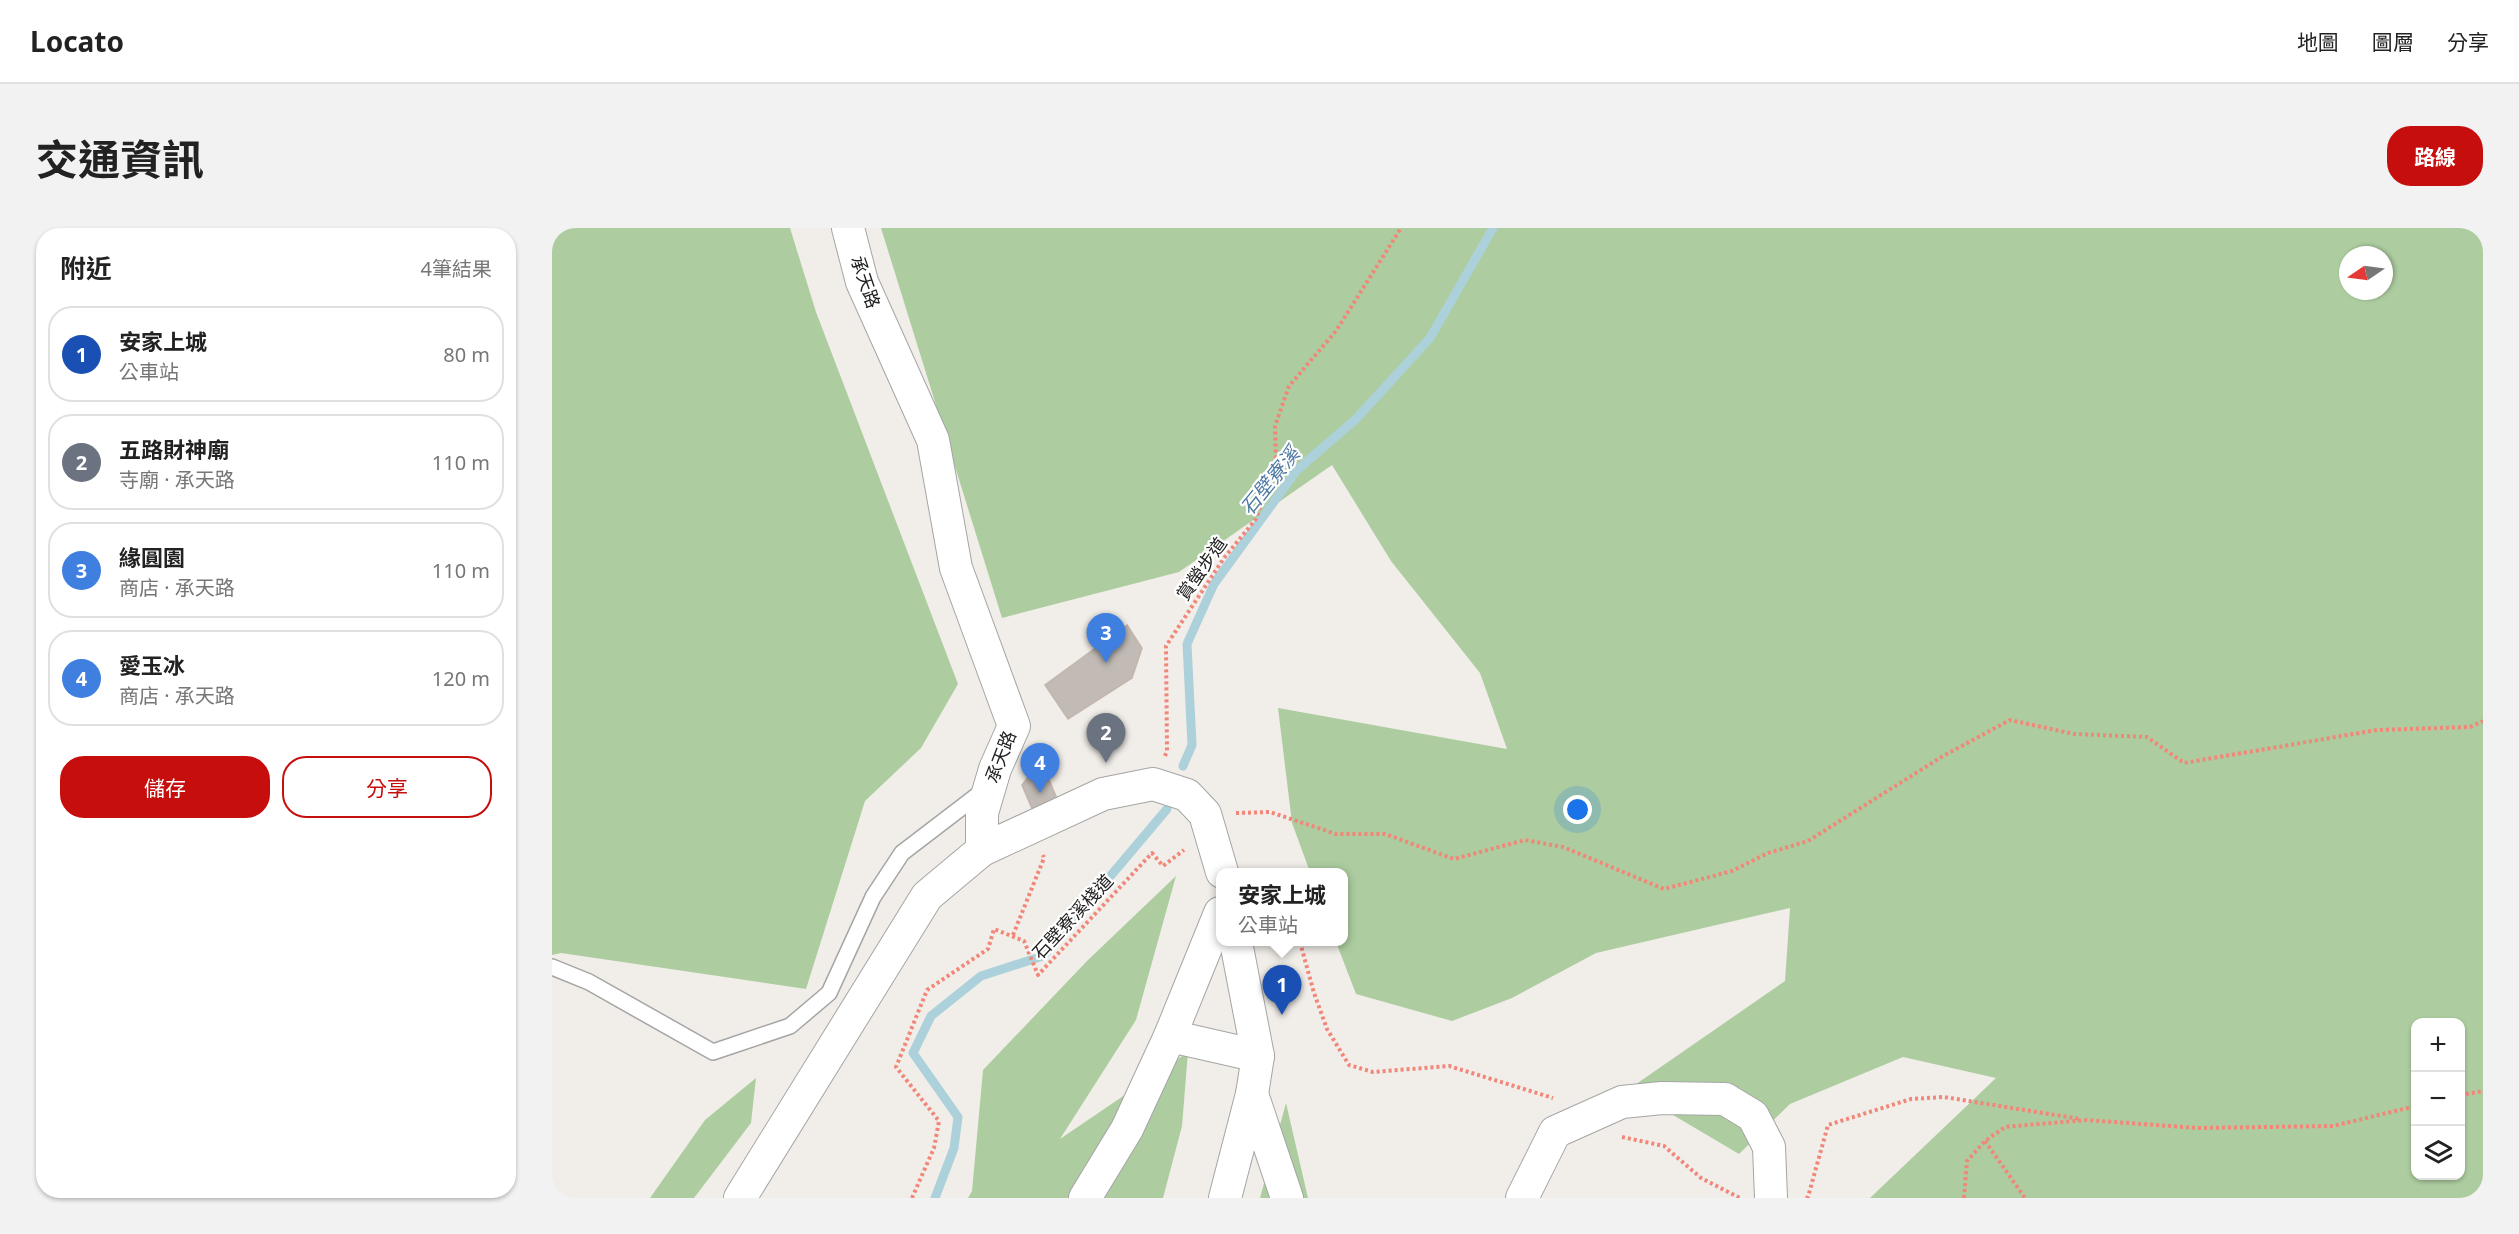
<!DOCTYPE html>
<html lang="zh-TW">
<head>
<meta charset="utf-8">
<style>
  :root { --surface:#fff; --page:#f2f2f2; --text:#222; --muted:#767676; --line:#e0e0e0; --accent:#c60e0d }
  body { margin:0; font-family:"Noto Sans","Noto Sans TC",sans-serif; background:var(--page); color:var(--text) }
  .controls { position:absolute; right:18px; bottom:18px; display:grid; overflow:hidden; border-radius:12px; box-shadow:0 2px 4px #0004 }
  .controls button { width:54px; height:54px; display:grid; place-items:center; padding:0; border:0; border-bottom:2px solid var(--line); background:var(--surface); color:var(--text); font:30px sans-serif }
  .compass { position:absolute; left:1787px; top:18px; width:54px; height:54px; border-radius:50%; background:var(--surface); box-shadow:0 2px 4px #0004; rotate:257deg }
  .you { position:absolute; left:1026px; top:582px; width:21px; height:21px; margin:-15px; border:4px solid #fff; border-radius:50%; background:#1a73e8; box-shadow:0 0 0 9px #1a73e833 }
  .badge { display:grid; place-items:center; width:39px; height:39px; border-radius:50%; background:var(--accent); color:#fff; font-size:20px; font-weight:700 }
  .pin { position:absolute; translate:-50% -50px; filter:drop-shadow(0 2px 3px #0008) }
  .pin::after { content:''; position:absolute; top:32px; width:21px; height:18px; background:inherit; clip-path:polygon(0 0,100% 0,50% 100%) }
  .popup { position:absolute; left:664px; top:640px; width:132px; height:78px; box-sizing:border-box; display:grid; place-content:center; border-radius:12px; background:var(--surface); filter:drop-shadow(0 2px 4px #0005); font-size:20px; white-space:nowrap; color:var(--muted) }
  .popup b { font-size:22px; color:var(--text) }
  .popup::after { content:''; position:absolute; left:50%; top:100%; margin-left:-12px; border:12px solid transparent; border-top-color:var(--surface) }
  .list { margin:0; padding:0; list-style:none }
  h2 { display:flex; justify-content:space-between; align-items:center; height:78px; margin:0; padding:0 24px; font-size:26px }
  h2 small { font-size:20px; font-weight:400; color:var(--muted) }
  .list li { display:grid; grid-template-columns:39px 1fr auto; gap:18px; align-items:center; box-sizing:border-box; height:96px; margin:0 12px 12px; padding:0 12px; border:2px solid var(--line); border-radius:24px }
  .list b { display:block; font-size:22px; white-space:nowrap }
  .list p { margin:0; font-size:20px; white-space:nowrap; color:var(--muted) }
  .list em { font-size:20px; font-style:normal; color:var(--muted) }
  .actions { display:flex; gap:12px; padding:18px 24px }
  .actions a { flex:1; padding:14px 0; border:2px solid var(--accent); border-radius:24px; text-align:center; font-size:21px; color:var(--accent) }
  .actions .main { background:var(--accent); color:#fff }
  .icon { flex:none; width:33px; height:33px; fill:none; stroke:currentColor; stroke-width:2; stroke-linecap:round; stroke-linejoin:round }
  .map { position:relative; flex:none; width:1931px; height:970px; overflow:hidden; border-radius:24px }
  header { display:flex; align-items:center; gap:36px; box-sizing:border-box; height:84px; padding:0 30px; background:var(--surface); border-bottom:2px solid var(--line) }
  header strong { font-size:28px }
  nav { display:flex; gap:33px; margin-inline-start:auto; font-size:21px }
  .intro { display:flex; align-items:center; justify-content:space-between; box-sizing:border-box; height:144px; padding:0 36px }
  h1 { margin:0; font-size:42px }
  .button { padding:15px 27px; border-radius:24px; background:var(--accent); color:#fff; font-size:21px; font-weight:700 }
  main { display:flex; gap:36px; padding:0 36px }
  aside { flex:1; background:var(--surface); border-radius:24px; box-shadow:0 2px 4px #0004 }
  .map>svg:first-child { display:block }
  .forest { fill:#adcda0; fill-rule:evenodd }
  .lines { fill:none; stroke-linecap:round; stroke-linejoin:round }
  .stream { stroke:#acd1db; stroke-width:9 }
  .building { fill:#c1bab5; stroke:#c2b6ac; stroke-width:1.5 }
  .service-casing { stroke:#a5a5a5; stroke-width:18 }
  .minor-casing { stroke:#a5a5a5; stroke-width:34 }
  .path { stroke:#f18679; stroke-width:4; stroke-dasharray:3 3; stroke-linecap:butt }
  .service { stroke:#fff; stroke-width:15 }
  .minor { stroke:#fff; stroke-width:32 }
  .labels { text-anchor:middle; stroke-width:4.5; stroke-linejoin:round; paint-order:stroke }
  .street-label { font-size:18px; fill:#212121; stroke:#fff }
  .water-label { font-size:20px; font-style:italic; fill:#507aa4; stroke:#fff }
</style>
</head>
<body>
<header>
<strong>Locato</strong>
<nav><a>地圖</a><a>圖層</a><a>分享</a></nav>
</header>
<div class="intro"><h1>交通資訊</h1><a class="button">路線</a></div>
<main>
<aside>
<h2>附近<small>4筆結果</small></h2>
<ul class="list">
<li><span class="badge" style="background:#1a4fb4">1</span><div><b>安家上城</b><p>公車站</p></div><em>80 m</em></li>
<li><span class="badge" style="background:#6b7280">2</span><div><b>五路財神廟</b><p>寺廟 · 承天路</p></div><em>110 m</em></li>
<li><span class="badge" style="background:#3f7fe0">3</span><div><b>緣圓園</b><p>商店 · 承天路</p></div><em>110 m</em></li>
<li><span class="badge" style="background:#3f7fe0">4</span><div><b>愛玉冰</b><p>商店 · 承天路</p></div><em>120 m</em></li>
</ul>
<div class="actions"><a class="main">儲存</a><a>分享</a></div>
</aside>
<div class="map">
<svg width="1931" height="970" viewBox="0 0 1931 970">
  <rect width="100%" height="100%" fill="#f1eee9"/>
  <g class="forest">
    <polygon points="0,0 238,0 264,84 406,456 369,520 313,573 254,761 9,725 0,727"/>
    <path d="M329 0H1931V970H1318L1444 850 1351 829 1238 876 1187 926 1077 861 1233 753 1238 680 1044 725 960 770 900 793 804 766 784 714H792V644H758L740 595 726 480 955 521 928 445 839 333 780 237 627 344 450 390ZM1796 27H1832V63H1796ZM1864 794H1908V948H1864Z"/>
    <polygon points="624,648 584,792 508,911 636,824 630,898 611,970 416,970 420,963 431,842 535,733"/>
    <polygon points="204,850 199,895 142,970 98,970 153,892"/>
    <polygon points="734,875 756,970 708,970"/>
  </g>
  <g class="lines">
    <g class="stream">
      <polyline points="631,538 640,517 635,416 662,356 745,242 804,191 878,110 941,0"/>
      <polyline points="383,970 402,920 406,889 361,825 379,788 429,748 491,728 615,581"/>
    </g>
  </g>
  <g class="building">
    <polygon points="575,397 590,420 580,450 516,491 493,457"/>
    <polygon points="485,537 494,545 506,573 481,583 470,557"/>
  </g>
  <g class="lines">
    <g class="service-casing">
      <polyline id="service" points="0,739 37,754 161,824 238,798 277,765 321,669 350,625 431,563"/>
    </g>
    <g class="minor-casing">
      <g id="minor">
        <polyline points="296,0 310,54 381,212 404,340 462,498 443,541 430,585 430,622"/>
        <polyline points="618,808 706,828"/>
        <polyline points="700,866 735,970"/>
        <polyline points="188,970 375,668 430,622 551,566 601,556 635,567 653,586 670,644"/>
        <polyline points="533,970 575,901 618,808 668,685"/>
        <polyline points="673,970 700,866 706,828 684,714"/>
        <polyline points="970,970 1003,904 1070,874 1110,870 1173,871 1201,888 1217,919 1219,970"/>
      </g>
    </g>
    <g class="path">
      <polyline points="613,528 615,523 614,418 672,330 704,291 724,232 723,198 737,158 784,103 849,0"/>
      <polyline points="684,585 718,584 784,606 833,606 902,631 973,612 1011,619 1112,661 1180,643 1216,625 1256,613 1391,528 1458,492 1522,506 1595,509 1632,535 1825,502 1918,499 1931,493"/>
      <polyline points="461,707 492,630 491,627"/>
      <polyline points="748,714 762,765 775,801 797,837 821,844 897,838 1001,870"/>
      <polyline points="1908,867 1931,863"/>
      <polyline points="1070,909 1112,918 1149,950 1188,970"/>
      <polyline points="1433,913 1473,970"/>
      <polyline points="360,970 382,920 387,893 344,839 375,762 436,721 442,701 472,713 486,747 600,625 611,638 632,622"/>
      <polyline points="1254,970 1256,969 1276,897 1359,871 1392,869 1528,891"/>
      <polyline points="1412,970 1415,933 1433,913 1453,899 1534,892 1646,900 1781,898 1864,878"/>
    </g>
    <use href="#service" class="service"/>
    <use href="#minor" class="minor"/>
  </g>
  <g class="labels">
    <g class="street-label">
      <text transform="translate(313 54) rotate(71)" y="6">承天路</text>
      <text transform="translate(650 341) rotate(-55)" y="6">賞螢步道</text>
      <text transform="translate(449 529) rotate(-69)" y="6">承天路</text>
      <text transform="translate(521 689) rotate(-47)" y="6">石壁寮溪棧道</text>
    </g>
    <g class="water-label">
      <text transform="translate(718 253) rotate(-51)" y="7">石壁寮溪</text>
    </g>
  </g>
</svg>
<div class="controls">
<button>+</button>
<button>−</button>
<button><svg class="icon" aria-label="layers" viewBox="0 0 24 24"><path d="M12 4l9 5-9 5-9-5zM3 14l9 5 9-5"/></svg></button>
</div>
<svg class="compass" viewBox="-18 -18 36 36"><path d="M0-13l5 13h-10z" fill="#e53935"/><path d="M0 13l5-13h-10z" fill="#767676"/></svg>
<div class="you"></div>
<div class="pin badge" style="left:730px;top:787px;background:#1a4fb4">1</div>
<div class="popup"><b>安家上城</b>公車站</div>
<div class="pin badge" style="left:554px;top:535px;background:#6b7280">2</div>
<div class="pin badge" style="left:554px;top:435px;background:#3f7fe0">3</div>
<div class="pin badge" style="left:488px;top:565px;background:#3f7fe0">4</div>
</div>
</main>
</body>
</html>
